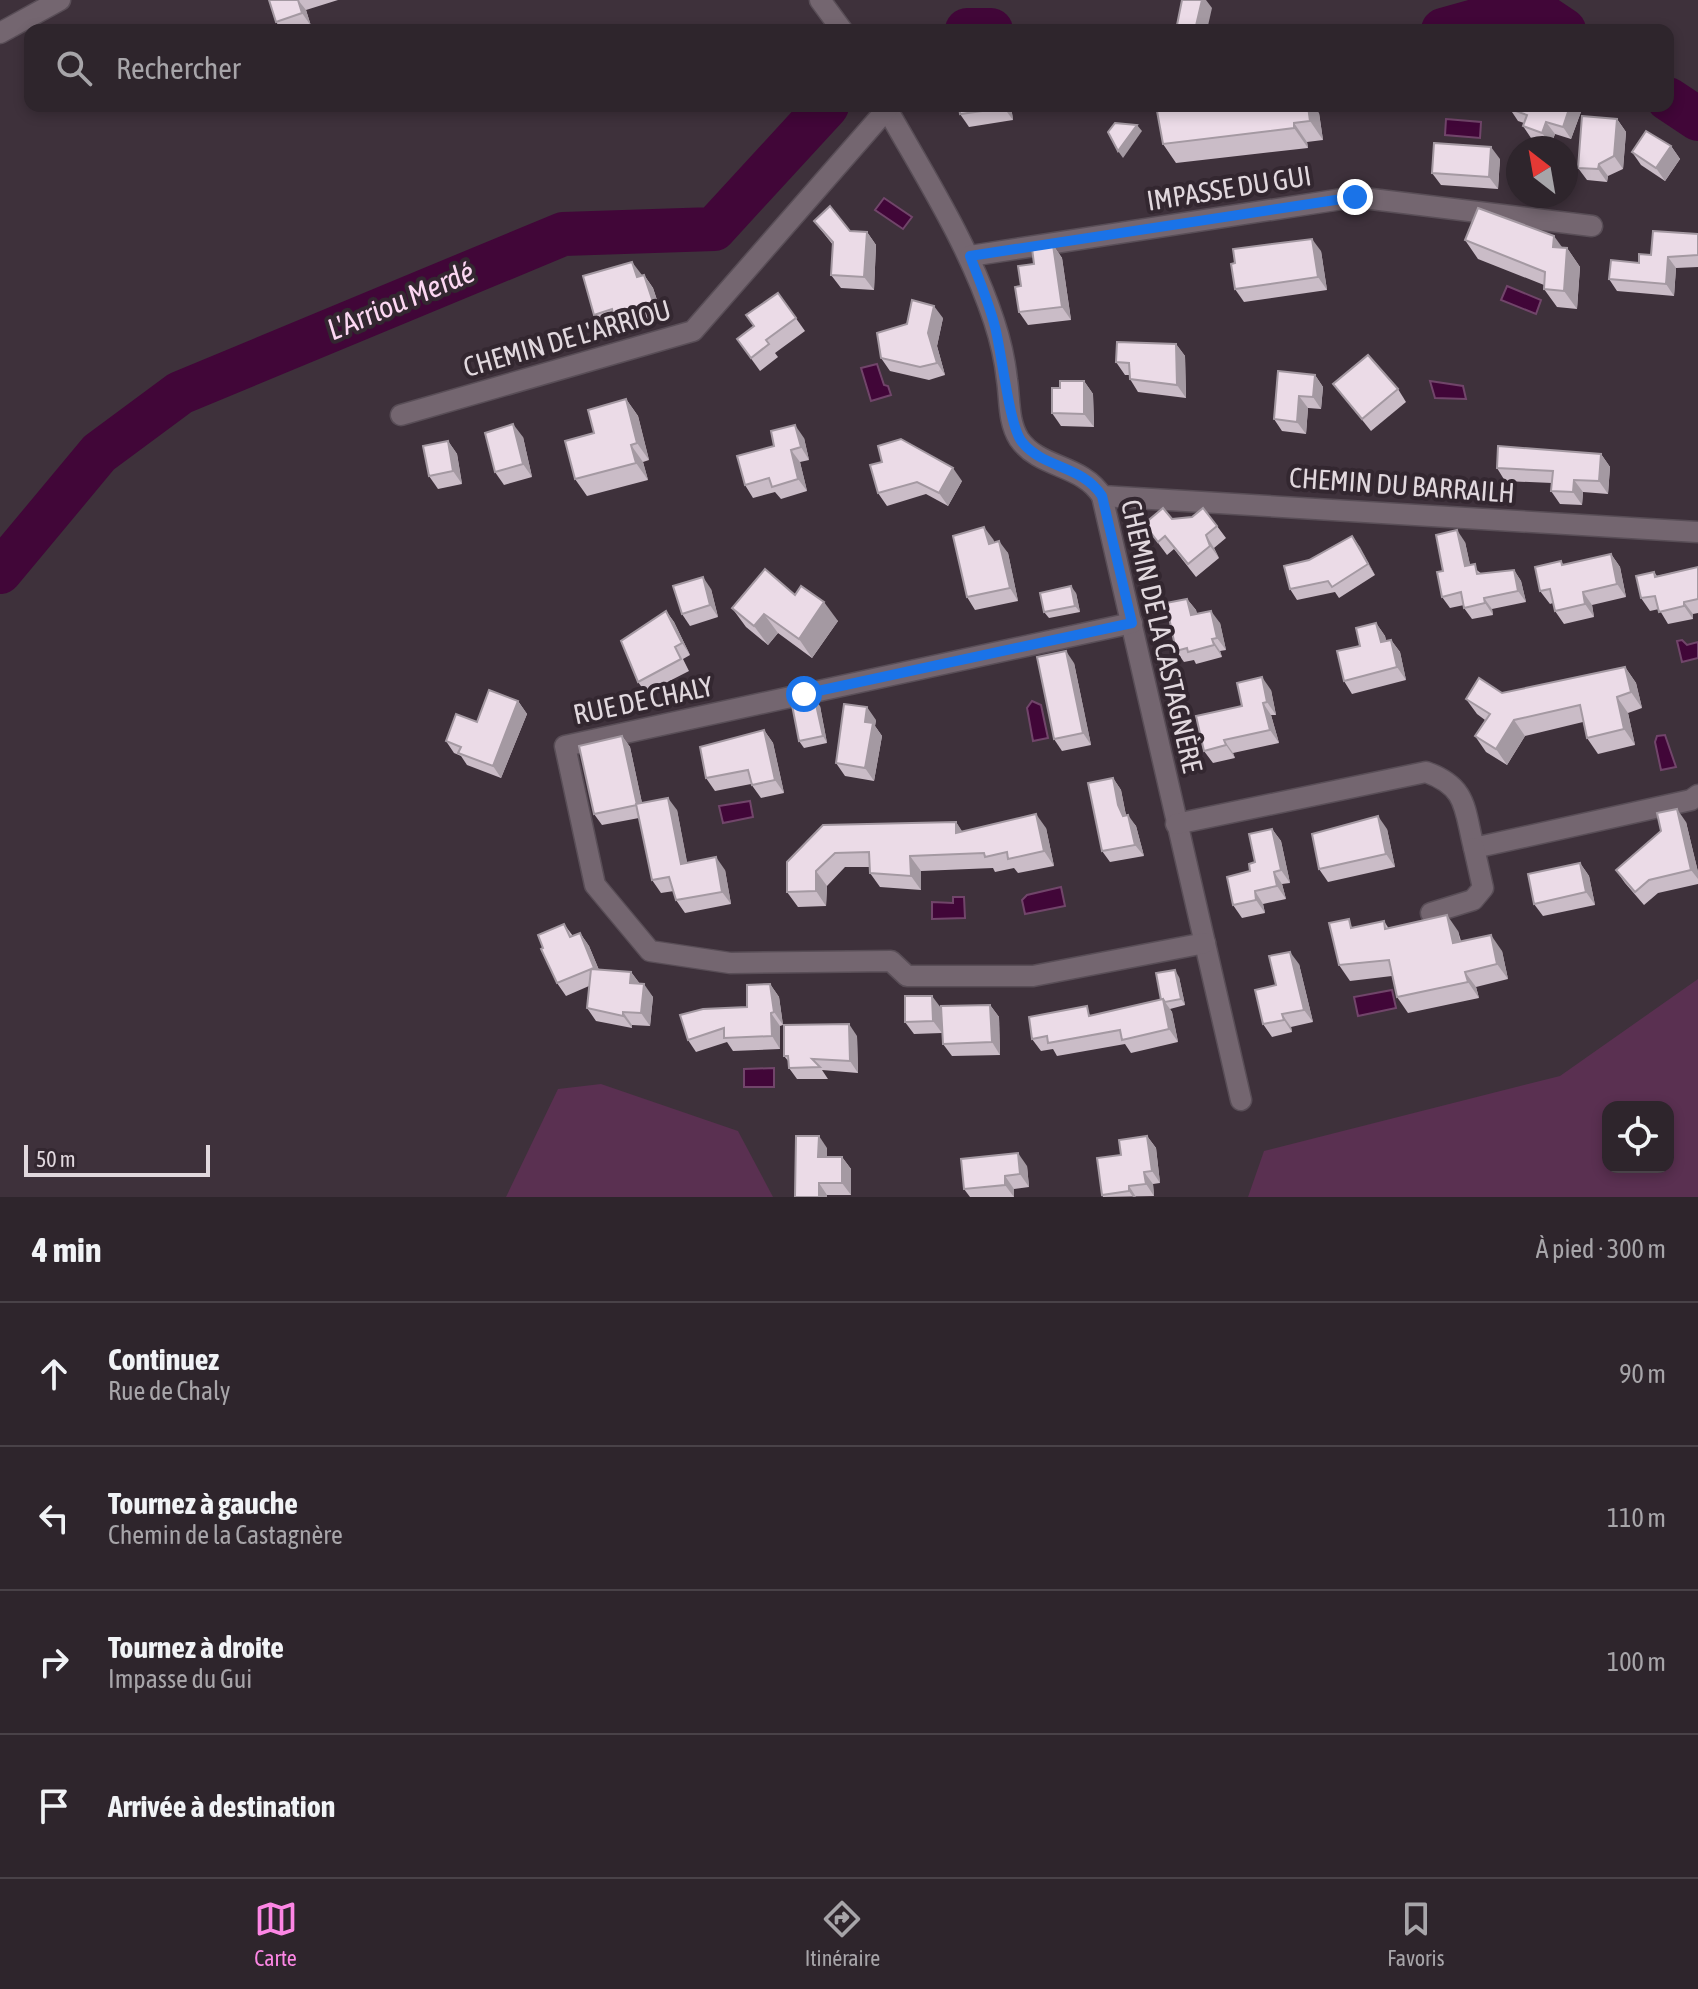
<!DOCTYPE html>
<html lang="fr">
<head>
<meta charset="utf-8">
<style>
  :root { --surface:#2e252c; --page:#3a3138; --text:#f1f3f6; --muted:#a7a5a9; --line:#494248; --accent:#fc86e4 }
  body { margin:0; font-family:"Asap Condensed",sans-serif; background:var(--page); color:var(--text) }
  .controls { position:absolute; right:24px; bottom:24px; display:grid; overflow:hidden; border-radius:16px; box-shadow:0 4px 12px #0003 }
  .controls button { width:72px; height:72px; display:grid; place-items:center; padding:0; border:0; border-bottom:2px solid var(--line); background:var(--surface); color:var(--text); font:40px sans-serif }
  .compass { position:absolute; left:1506px; top:136px; width:72px; height:72px; border-radius:50%; background:var(--surface); box-shadow:0 4px 12px #0003; rotate:329deg }
  .scale { position:absolute; left:24px; bottom:20px; width:186px; box-sizing:border-box; padding-left:8px; border:4px solid #e1d8de; border-top:0; font-size:22px; line-height:28px; white-space:nowrap; color:#e1d8de; -webkit-text-stroke:6px #332730; paint-order:stroke }
  .stop { position:absolute; width:24px; height:24px; margin:-18px; border:6px solid #1a73e8; border-radius:50%; background:#fff }
  .stop.end { background:#1a73e8; border-color:#fff; box-shadow:0 2px 8px #0008 }
  .list { margin:0; padding:0; list-style:none }
  h2 { display:flex; justify-content:space-between; align-items:center; height:104px; margin:0; padding:0 32px; font-size:34px }
  h2 small { font-size:26px; font-weight:400; color:var(--muted) }
  .list li { display:grid; grid-template-columns:52px 1fr auto; gap:24px; align-items:center; box-sizing:border-box; height:144px; padding:0 32px; border-top:2px solid var(--line) }
  .list b { display:block; font-size:30px; white-space:nowrap }
  .list p { margin:0; font-size:26px; white-space:nowrap; color:var(--muted) }
  .list em { font-size:26px; font-style:normal; color:var(--muted) }
  .icon { flex:none; width:44px; height:44px; fill:none; stroke:currentColor; stroke-width:2; stroke-linecap:round; stroke-linejoin:round }
  .map { position:relative; flex:none; width:1698px; height:1197px; overflow:hidden }
  .search { position:absolute; background:var(--surface); box-shadow:0 4px 12px #0003; left:24px; right:24px; top:24px; height:88px; display:flex; align-items:center; gap:20px; box-sizing:border-box; padding:0 28px; border-radius:16px; color:var(--muted); font-size:30px }
  .sheet { height:680px; background:var(--surface) }
  nav { display:flex; justify-content:space-around; align-items:center; box-sizing:border-box; height:112px; border-top:2px solid var(--line); background:var(--surface); font-size:22px; color:var(--muted) }
  nav a { display:grid; justify-items:center; gap:4px }
  nav .on { color:var(--accent) }
  .map>svg:first-child { display:block }
  .green { fill:#5a3051; fill-rule:evenodd }
  .water { fill:#410638; stroke:#71456a; stroke-width:2 }
  .lines { fill:none; stroke-linecap:round; stroke-linejoin:round }
  .river { stroke:#410638; stroke-width:44 }
  .minor-casing { stroke:#594e57; stroke-width:23 }
  .minor { stroke:#746670; stroke-width:20 }
  .wall { fill:#cabcc7 }
  .shaded-wall { fill:#a499a2 }
  .building { fill:#ebdbe7; stroke:#a499a2; stroke-width:2 }
  .route { stroke:#1a73e8; stroke-width:10 }
  .labels { text-anchor:middle; stroke-width:8; stroke-linejoin:round; paint-order:stroke }
  .street-label { font-size:28px; fill:#e1d8de; stroke:#332730 }
  .water-label { font-size:30px; font-style:italic; fill:#fcd7f2; stroke:#332730 }
</style>
</head>
<body>
<div class="map">
<svg width="1698" height="1197" viewBox="0 0 1698 1197">
  <rect width="100%" height="100%" fill="#3e313b"/>
  <g class="green">
    <path d="M1698 979V1197H1248L1264 1151 1560 1076ZM1608 1107H1668V1167H1608Z"/>
    <polygon points="601,1084 738,1131 773,1197 506,1197 558,1089"/>
  </g>
  <g class="water">
    <polygon points="1446,119 1481,122 1480,138 1445,135"/>
    <polygon points="884,198 912,217 903,229 875,210"/>
    <polygon points="1507,286 1541,300 1536,314 1501,300"/>
    <polygon points="877,364 884,385 888,386 891,395 871,401 861,368"/>
    <polygon points="1430,381 1463,386 1466,399 1435,398"/>
    <polygon points="1682,640 1687,645 1698,642 1698,658 1682,662 1677,641"/>
    <polygon points="1032,701 1041,705 1048,738 1033,741 1027,708"/>
    <polygon points="1665,735 1676,767 1661,770 1655,742 1657,736"/>
    <polygon points="750,801 753,817 723,823 719,806"/>
    <polygon points="1061,887 1065,906 1025,914 1022,900 1027,895"/>
    <polygon points="953,897 964,897 965,918 932,919 932,902 953,903"/>
    <polygon points="1392,990 1396,1008 1358,1016 1354,997"/>
    <polygon points="774,1068 774,1087 744,1087 744,1069"/>
  </g>
  <g class="lines">
    <g class="river">
      <polyline points="967,30 991,30"/>
      <polyline points="1443,30 1528,6 1564,30"/>
      <polyline points="1668,99 1698,119"/>
      <polyline points="0,572 99,453 180,393 563,234 714,229 827,106"/>
    </g>
    <g class="minor-casing">
      <g id="minor">
        <polyline points="820,0 842,30"/>
        <polyline points="0,33 60,0"/>
        <path d="M887 109C926 178 969 245 994 321 1000 339 1005 361 1007 380 1010 399 1008 422 1019 439 1040 469 1082 464 1102 496L1241 1100"/>
        <polyline points="970,256 1355,197 1592,226"/>
        <polyline points="401,415 693,331 887,109 885,106"/>
        <polyline points="1102,496 1698,532"/>
        <polyline points="1132,623 565,746 595,885 650,951 730,963 891,961 907,976 1033,976 1205,943"/>
        <path d="M1176 824 1426 772C1468 787 1464 809 1474 848L1691 800 1698 795"/>
        <polyline points="1431,913 1473,900 1483,888 1474,848"/>
      </g>
    </g>
    <use href="#minor" class="minor"/>
  </g>
  <g class="wall">
    <polygon points="269,0 338,0 306,10 311,26 298,30 282,30 276,22"/>
    <polygon points="1011,106 1013,120 969,127 960,114"/>
    <polygon points="1510,109 1582,109 1571,139 1555,134 1551,145 1531,138 1523,126 1524,123 1518,121"/>
    <polygon points="1319,113 1323,140 1307,142 1308,148 1176,163 1163,144"/>
    <polygon points="1617,119 1626,132 1623,169 1608,176 1607,182 1587,180 1578,168"/>
    <polygon points="1671,146 1680,159 1665,181 1641,165 1632,152"/>
    <polygon points="1500,159 1498,189 1441,185 1432,173"/>
    <polygon points="814,221 850,231 867,232 876,245 874,290 841,288 831,275 833,245"/>
    <polygon points="1698,234 1698,267 1676,268 1674,296 1617,291 1609,279 1651,255"/>
    <polygon points="1465,240 1567,248 1580,267 1577,309 1557,307 1544,289 1544,285 1478,259"/>
    <polygon points="1053,245 1062,258 1071,320 1028,325 1019,312 1021,286 1034,264"/>
    <polygon points="1321,251 1327,290 1244,302 1235,289 1235,263"/>
    <polygon points="644,275 653,288 662,315 622,327 619,323 603,328 594,315"/>
    <polygon points="778,293 805,331 775,353 778,357 760,371 737,339 754,326"/>
    <polygon points="943,318 937,346 945,375 929,380 890,371 881,358"/>
    <polygon points="1176,344 1185,356 1186,398 1138,392 1130,379 1129,375 1125,375 1116,362"/>
    <polygon points="1315,375 1323,387 1321,409 1308,408 1306,434 1282,431 1274,419"/>
    <polygon points="1084,381 1093,394 1094,427 1061,426 1052,413 1060,388"/>
    <polygon points="1333,384 1398,389 1406,402 1371,431"/>
    <polygon points="626,399 638,416 649,460 643,462 648,480 587,496 575,479 594,433"/>
    <polygon points="523,437 532,477 504,485 495,472"/>
    <polygon points="804,438 809,460 800,462 807,491 781,499 775,492 753,498 745,485"/>
    <polygon points="448,441 457,454 462,484 438,489 429,476"/>
    <polygon points="1601,454 1610,467 1608,494 1583,492 1582,505 1560,504 1551,491 1552,483 1505,481 1497,468"/>
    <polygon points="870,465 962,481 948,506 926,494 887,506 878,493"/>
    <polygon points="1192,517 1217,526 1226,538 1214,548 1219,558 1196,577 1174,549 1167,555 1144,524"/>
    <polygon points="1352,536 1375,575 1339,598 1335,592 1297,600 1290,589 1309,560"/>
    <polygon points="993,539 994,542 1008,553 1018,601 975,610 967,597"/>
    <polygon points="1465,542 1470,565 1482,574 1514,570 1521,581 1526,602 1492,609 1493,615 1472,619 1464,608 1464,605 1450,608 1442,597 1443,571"/>
    <polygon points="1611,554 1620,567 1626,597 1592,605 1594,617 1564,624 1555,611 1553,603 1550,604 1540,591 1561,561 1563,565"/>
    <polygon points="1698,567 1698,613 1693,614 1693,619 1668,624 1659,609 1650,611 1641,598 1654,572 1657,576"/>
    <polygon points="711,589 718,617 690,626 682,614"/>
    <polygon points="1076,593 1080,612 1049,618 1044,612"/>
    <polygon points="795,595 838,621 812,658 778,633 768,645 746,627 732,608"/>
    <polygon points="1187,599 1196,610 1197,614 1220,623 1226,650 1220,651 1222,657 1196,664 1194,660 1184,662 1176,651"/>
    <polygon points="666,611 674,622 690,655 683,659 689,671 646,693 638,682"/>
    <polygon points="1376,623 1385,636 1386,641 1391,640 1400,652 1406,680 1352,694 1344,681 1360,646"/>
    <polygon points="1074,663 1091,745 1062,751 1054,739"/>
    <polygon points="1625,667 1636,683 1642,708 1628,713 1635,745 1598,754 1587,738 1583,722 1525,736 1507,765 1486,752 1475,736 1485,720 1477,714 1466,699 1502,693"/>
    <polygon points="1271,690 1276,715 1271,715 1279,743 1233,753 1235,758 1213,763 1204,751 1242,706"/>
    <polygon points="518,701 527,714 501,778 467,765 461,756 454,753 446,741 477,722"/>
    <polygon points="820,706 827,743 804,748 799,741"/>
    <polygon points="876,720 875,726 882,736 874,781 845,776 836,763"/>
    <polygon points="764,730 773,743 784,793 761,798 751,784 715,791 706,778"/>
    <polygon points="622,736 630,747 642,803 677,810 687,863 725,870 731,904 685,913 676,900 674,891 661,893 652,880 639,818 602,825 594,814"/>
    <polygon points="1113,778 1121,790 1126,815 1136,826 1144,856 1110,862 1102,851"/>
    <polygon points="956,822 962,832 1046,828 1054,866 1018,873 1014,868 995,872 993,868 921,871 921,890 880,887 870,873 870,867 845,867 827,886 826,906 798,907 787,892 787,862"/>
    <polygon points="1686,822 1698,872 1698,884 1658,893 1644,905 1625,883 1616,870"/>
    <polygon points="1272,829 1281,841 1290,883 1282,884 1286,899 1263,904 1265,913 1242,918 1233,905"/>
    <polygon points="1387,829 1395,867 1328,882 1319,869"/>
    <polygon points="1580,863 1589,876 1595,905 1543,916 1534,904"/>
    <polygon points="1384,921 1389,929 1458,931 1461,941 1502,951 1508,979 1476,987 1479,998 1408,1013 1397,997 1392,976 1350,981 1339,965 1355,927"/>
    <polygon points="564,924 573,936 580,933 589,946 599,970 631,972 640,984 653,997 650,1026 632,1025 632,1028 596,1021 587,1008 589,986 566,996 557,983"/>
    <polygon points="1299,964 1313,1022 1291,1027 1292,1032 1272,1037 1263,1024 1276,985"/>
    <polygon points="1179,977 1185,1005 1170,1009 1172,1012 1178,1042 1131,1053 1125,1044 1057,1056 1053,1049 1041,1051 1032,1039 1094,1015 1161,1000"/>
    <polygon points="770,984 779,997 783,1025 780,1026 780,1049 733,1051 727,1042 696,1052 688,1040 747,1007"/>
    <polygon points="990,1005 999,1017 1000,1055 952,1056 943,1044"/>
    <polygon points="941,1008 942,1033 914,1034 905,1022"/>
    <polygon points="857,1036 858,1073 822,1070 828,1079 797,1079 789,1068 789,1062 784,1056"/>
    <polygon points="1147,1136 1156,1148 1160,1183 1153,1184 1154,1196 1103,1197 1102,1195"/>
    <polygon points="827,1148 827,1157 842,1157 851,1169 851,1195 827,1195 827,1197 795,1197"/>
    <polygon points="1027,1166 1029,1187 1014,1189 1014,1197 970,1197 964,1189"/>
  </g>
  <g class="shaded-wall">
    <polygon points="298,0 306,10 311,26 302,13"/>
    <polygon points="1202,0 1206,0 1212,8 1207,30 1195,30"/>
    <polygon points="1003,106 1011,106 1013,120 1004,108"/>
    <polygon points="1308,106 1314,106 1319,113 1323,140 1310,121"/>
    <polygon points="1570,106 1579,106 1582,109 1571,139 1563,127"/>
    <polygon points="1617,119 1626,132 1623,169 1614,156"/>
    <polygon points="1546,122 1555,134 1551,145 1542,133"/>
    <polygon points="1294,123 1307,142 1308,148 1294,128"/>
    <polygon points="1137,125 1142,131 1123,158 1118,151"/>
    <polygon points="1671,146 1680,159 1665,181 1656,168"/>
    <polygon points="1491,147 1500,159 1498,189 1489,177"/>
    <polygon points="1599,164 1608,176 1607,182 1598,169"/>
    <polygon points="867,232 876,245 874,290 864,277"/>
    <polygon points="1554,236 1567,254 1553,247"/>
    <polygon points="1312,239 1321,251 1327,290 1318,277"/>
    <polygon points="1053,245 1062,258 1071,320 1062,307"/>
    <polygon points="1567,248 1580,267 1577,309 1564,291"/>
    <polygon points="1668,257 1676,268 1674,296 1666,284"/>
    <polygon points="632,262 642,275 646,290 637,277"/>
    <polygon points="644,275 653,288 662,315 653,302"/>
    <polygon points="934,306 943,318 937,346 945,375 937,363 928,333"/>
    <polygon points="1176,344 1185,356 1186,398 1177,385"/>
    <polygon points="1315,375 1323,387 1321,409 1313,397"/>
    <polygon points="1084,381 1093,394 1094,427 1084,414"/>
    <polygon points="1299,396 1308,408 1306,434 1297,422"/>
    <polygon points="626,399 638,416 649,460 637,443"/>
    <polygon points="513,424 523,437 532,477 523,464"/>
    <polygon points="795,425 804,438 809,460 801,447"/>
    <polygon points="448,441 457,454 462,484 453,471"/>
    <polygon points="631,445 643,462 648,480 636,463"/>
    <polygon points="791,450 800,462 807,491 798,479"/>
    <polygon points="1601,454 1610,467 1608,494 1599,481"/>
    <polygon points="953,468 962,481 948,506 939,493"/>
    <polygon points="1574,480 1583,492 1582,505 1573,492"/>
    <polygon points="984,527 993,539 997,556 989,544"/>
    <polygon points="1457,530 1465,542 1473,578 1465,566"/>
    <polygon points="1206,535 1214,548 1219,558 1210,546"/>
    <polygon points="1352,536 1360,547 1375,575 1368,564"/>
    <polygon points="999,541 1008,553 1018,601 1010,588"/>
    <polygon points="1611,554 1620,567 1626,597 1617,584"/>
    <polygon points="1514,570 1521,581 1526,602 1518,591"/>
    <polygon points="703,577 711,589 718,617 710,605"/>
    <polygon points="1071,586 1076,593 1080,612 1075,606"/>
    <polygon points="1583,592 1592,605 1594,617 1585,604"/>
    <polygon points="1484,598 1492,609 1493,615 1485,603"/>
    <polygon points="1187,599 1196,610 1200,627 1191,615"/>
    <polygon points="824,602 838,621 812,658 799,639"/>
    <polygon points="1684,602 1693,614 1693,619 1684,606"/>
    <polygon points="666,611 674,622 690,655 682,643"/>
    <polygon points="1211,611 1220,623 1226,650 1217,638"/>
    <polygon points="764,614 778,633 768,645 754,626"/>
    <polygon points="1376,623 1385,636 1390,655 1381,642"/>
    <polygon points="1212,639 1220,651 1222,657 1214,645"/>
    <polygon points="1391,640 1400,652 1406,680 1397,667"/>
    <polygon points="1066,651 1074,663 1091,745 1083,733"/>
    <polygon points="1625,667 1636,683 1642,708 1631,692"/>
    <polygon points="1262,677 1271,690 1276,715 1267,702"/>
    <polygon points="1617,697 1628,713 1635,745 1624,729"/>
    <polygon points="815,700 820,706 827,743 823,736"/>
    <polygon points="518,701 527,714 501,778 493,766"/>
    <polygon points="1263,703 1271,715 1279,743 1270,730"/>
    <polygon points="867,707 876,720 875,726 882,736 874,781 865,768 865,722"/>
    <polygon points="1514,720 1525,736 1507,765 1496,749"/>
    <polygon points="764,730 773,743 784,793 775,780"/>
    <polygon points="622,736 630,747 645,817 637,805"/>
    <polygon points="1224,740 1233,753 1235,758 1226,745"/>
    <polygon points="1113,778 1121,790 1126,816 1123,816 1118,805"/>
    <polygon points="668,798 677,810 690,877 681,864"/>
    <polygon points="1677,809 1686,822 1698,872 1698,879 1691,870"/>
    <polygon points="1036,814 1046,828 1054,866 1044,851"/>
    <polygon points="1128,815 1136,826 1144,856 1135,845"/>
    <polygon points="1378,816 1387,829 1395,867 1386,854"/>
    <polygon points="956,822 966,837 956,833"/>
    <polygon points="1272,829 1281,841 1290,883 1281,870"/>
    <polygon points="910,856 921,871 921,890 911,876"/>
    <polygon points="716,857 725,870 731,904 722,892"/>
    <polygon points="1580,863 1589,876 1595,905 1586,892"/>
    <polygon points="816,871 827,886 826,906 816,891"/>
    <polygon points="1274,872 1282,884 1286,899 1277,886"/>
    <polygon points="1255,891 1263,904 1265,913 1256,900"/>
    <polygon points="1447,915 1458,931 1464,959 1453,943"/>
    <polygon points="580,933 589,946 603,980 594,968"/>
    <polygon points="1491,935 1502,951 1508,979 1497,964"/>
    <polygon points="1290,952 1299,964 1313,1022 1304,1010"/>
    <polygon points="1175,970 1179,977 1185,1005 1181,999"/>
    <polygon points="631,972 640,984 630,983"/>
    <polygon points="1465,972 1476,987 1479,998 1468,982"/>
    <polygon points="644,984 653,997 650,1026 641,1013"/>
    <polygon points="770,984 779,997 783,1025 774,1012"/>
    <polygon points="932,996 941,1008 942,1033 933,1021"/>
    <polygon points="1163,999 1172,1012 1178,1042 1169,1029"/>
    <polygon points="990,1005 999,1017 1000,1055 992,1042"/>
    <polygon points="623,1012 632,1025 632,1028 623,1016"/>
    <polygon points="771,1013 780,1026 780,1049 772,1036"/>
    <polygon points="1282,1014 1291,1027 1292,1032 1284,1020"/>
    <polygon points="849,1024 857,1036 858,1073 850,1061"/>
    <polygon points="819,1136 827,1148 827,1169 818,1157"/>
    <polygon points="1147,1136 1156,1148 1160,1183 1152,1171"/>
    <polygon points="1018,1153 1027,1166 1029,1187 1020,1174"/>
    <polygon points="842,1157 851,1169 851,1195 842,1183"/>
    <polygon points="1144,1172 1153,1184 1154,1196 1146,1184"/>
    <polygon points="1005,1176 1014,1189 1014,1197 1005,1185"/>
    <polygon points="819,1183 827,1195 827,1197 819,1197"/>
    <polygon points="1129,1186 1136,1197 1133,1197 1129,1191"/>
  </g>
  <g class="building">
    <polygon points="269,0 298,0 302,13 276,22"/>
    <polygon points="1182,0 1202,0 1195,30 1176,30"/>
    <polygon points="959,106 1003,106 1004,108 960,114"/>
    <polygon points="1195,106 1308,106 1310,121 1294,123 1294,128 1163,144 1157,111"/>
    <polygon points="1511,106 1570,106 1563,127 1546,122 1542,133 1523,126 1527,115 1510,109"/>
    <polygon points="1582,116 1617,119 1614,156 1599,164 1598,169 1578,168"/>
    <polygon points="1115,123 1137,125 1118,151 1108,132"/>
    <polygon points="1646,131 1671,146 1656,168 1632,152"/>
    <polygon points="1434,143 1491,147 1489,177 1432,173"/>
    <polygon points="830,206 850,231 867,232 864,277 831,275 833,242 814,221"/>
    <polygon points="1478,208 1554,236 1553,247 1567,248 1564,291 1544,289 1545,272 1465,240"/>
    <polygon points="1653,231 1698,234 1698,255 1668,257 1666,284 1609,279 1611,260 1639,263 1639,254 1651,255"/>
    <polygon points="1312,239 1318,277 1235,289 1231,264 1235,263 1233,249"/>
    <polygon points="1053,245 1062,307 1019,312 1015,287 1021,286 1018,266 1034,264 1032,248"/>
    <polygon points="632,262 637,277 644,275 653,302 613,314 612,309 594,315 583,276"/>
    <polygon points="778,293 796,318 766,340 769,344 751,358 737,339 754,326 746,315"/>
    <polygon points="912,300 934,306 928,333 937,363 920,367 881,358 877,333 907,324"/>
    <polygon points="1117,342 1176,344 1177,385 1130,379 1129,363 1116,362"/>
    <polygon points="1368,355 1398,389 1362,419 1333,384"/>
    <polygon points="1278,371 1315,375 1313,397 1299,396 1297,422 1274,419"/>
    <polygon points="1060,381 1084,381 1084,414 1052,413 1052,388 1060,388"/>
    <polygon points="626,399 637,443 631,445 636,463 575,479 565,441 594,433 588,410"/>
    <polygon points="513,424 523,464 495,472 485,433"/>
    <polygon points="795,425 801,447 791,450 798,479 772,487 769,478 745,485 737,456 774,446 771,431"/>
    <polygon points="901,439 953,468 939,493 917,482 878,493 870,465 882,462 878,446"/>
    <polygon points="448,441 453,471 429,476 423,446"/>
    <polygon points="1498,446 1601,454 1599,481 1574,480 1573,492 1551,491 1553,471 1497,468"/>
    <polygon points="1163,508 1172,519 1192,517 1203,508 1217,526 1206,535 1210,546 1188,564 1165,536 1158,542 1144,524"/>
    <polygon points="984,527 989,544 999,541 1010,588 967,597 953,536"/>
    <polygon points="1457,530 1465,566 1475,564 1477,574 1514,570 1518,591 1484,598 1485,603 1464,608 1461,592 1442,597 1437,572 1443,571 1436,535"/>
    <polygon points="1352,536 1368,564 1332,587 1328,581 1290,589 1284,566 1309,560"/>
    <polygon points="1611,554 1617,584 1583,592 1585,604 1555,611 1550,589 1540,591 1535,567 1561,561 1562,565"/>
    <polygon points="1698,567 1698,599 1684,602 1684,606 1659,612 1655,596 1641,598 1636,576 1654,572 1655,577"/>
    <polygon points="765,569 795,595 801,586 824,602 799,639 764,614 754,626 732,608"/>
    <polygon points="703,577 710,605 682,614 673,586"/>
    <polygon points="1071,586 1075,606 1044,612 1040,593"/>
    <polygon points="1187,599 1191,615 1211,611 1217,638 1212,639 1214,645 1188,652 1187,648 1176,651 1166,603"/>
    <polygon points="666,611 682,643 675,647 681,659 638,682 621,641"/>
    <polygon points="1376,623 1381,642 1391,640 1397,667 1344,681 1337,651 1360,646 1356,628"/>
    <polygon points="1066,651 1083,733 1054,739 1037,657"/>
    <polygon points="1625,667 1631,692 1617,697 1624,729 1587,738 1580,705 1514,720 1496,749 1475,736 1490,714 1466,699 1479,678 1502,693"/>
    <polygon points="1262,677 1267,702 1263,703 1270,730 1224,740 1226,745 1204,751 1196,716 1242,706 1237,683"/>
    <polygon points="489,690 518,701 493,766 458,753 461,747 446,741 456,714 477,722"/>
    <polygon points="815,700 823,736 799,741 792,705"/>
    <polygon points="844,704 867,707 865,722 873,723 865,768 836,763"/>
    <polygon points="764,730 775,780 752,785 748,770 706,778 700,747"/>
    <polygon points="622,736 637,805 594,814 579,746"/>
    <polygon points="1113,778 1118,805 1123,816 1128,815 1135,845 1102,851 1088,783"/>
    <polygon points="668,798 681,864 716,857 722,892 676,900 669,877 652,880 636,804"/>
    <polygon points="1677,809 1691,870 1649,880 1635,892 1616,870 1661,831 1657,813"/>
    <polygon points="1036,814 1044,851 1008,859 1007,852 985,857 984,853 910,856 911,876 870,873 869,852 835,853 816,871 816,891 787,892 787,862 823,825 956,822 956,833"/>
    <polygon points="1378,816 1386,854 1319,869 1312,834"/>
    <polygon points="1272,829 1281,870 1274,872 1277,886 1255,891 1256,900 1233,905 1227,877 1250,871 1249,864 1255,862 1249,834"/>
    <polygon points="1580,863 1586,892 1534,904 1528,874"/>
    <polygon points="1447,915 1453,943 1491,935 1497,964 1465,972 1468,982 1397,997 1389,960 1339,965 1329,923 1349,919 1351,928 1384,921 1385,929"/>
    <polygon points="564,924 570,937 580,933 594,968 591,969 631,972 630,983 644,984 641,1013 623,1012 623,1016 587,1008 591,969 557,983 541,949 543,948 538,935"/>
    <polygon points="1290,952 1304,1010 1282,1014 1284,1020 1263,1024 1255,990 1276,985 1269,956"/>
    <polygon points="1175,970 1181,999 1165,1002 1163,999 1161,1000 1156,973"/>
    <polygon points="770,984 774,1012 771,1013 772,1036 724,1038 724,1028 688,1040 680,1015 703,1009 747,1007 747,985"/>
    <polygon points="905,996 932,996 933,1021 905,1022"/>
    <polygon points="1163,999 1169,1029 1122,1040 1120,1030 1048,1043 1047,1036 1032,1039 1029,1017 1087,1006 1089,1016"/>
    <polygon points="990,1005 992,1042 943,1044 941,1006"/>
    <polygon points="849,1024 850,1061 812,1059 820,1067 789,1068 788,1056 784,1056 784,1025"/>
    <polygon points="796,1136 819,1136 818,1157 842,1157 842,1183 819,1183 819,1197 795,1197"/>
    <polygon points="1147,1136 1152,1171 1144,1172 1146,1184 1129,1186 1129,1191 1102,1195 1097,1158 1121,1155 1119,1140"/>
    <polygon points="1018,1153 1020,1174 1005,1176 1005,1185 964,1189 961,1159"/>
  </g>
  <g class="lines">
    <path class="route" d="M804 694 1132 623 1102 496C1082 465 1044 469 1022 442 1009 426 1002 353 995 327 989 303 979 280 970 256L1355 197"/>
  </g>
  <g class="labels">
    <g class="street-label">
      <text transform="translate(1229 188) rotate(-9)" y="10">IMPASSE DU GUI</text>
      <text transform="translate(567 338) rotate(-16)" y="10">CHEMIN DE L'ARRIOU</text>
      <text transform="translate(1402 485) rotate(4)" y="10">CHEMIN DU BARRAILH</text>
      <text transform="translate(1162 636) rotate(77)" y="10">CHEMIN DE LA CASTAGNÈRE</text>
      <text transform="translate(643 700) rotate(-12)" y="10">RUE DE CHALY</text>
    </g>
    <g class="water-label">
      <text transform="translate(401 301) rotate(-23)" y="10">L'Arriou Merdé</text>
    </g>
  </g>
</svg>
<div class="controls">
<button><svg class="icon" aria-label="locate" viewBox="0 0 24 24"><circle cx="12" cy="12" r="6"/><path d="M12 2v4M12 18v4M2 12h4M18 12h4"/></svg></button>
</div>
<svg class="compass" viewBox="-18 -18 36 36"><path d="M0-13l5 13h-10z" fill="#e53935"/><path d="M0 13l5-13h-10z" fill="#a7a5a9"/></svg>
<div class="scale">50 m</div>
<div class="stop" style="left:804px;top:694px"></div>
<div class="stop end" style="left:1355px;top:197px"></div>
<div class="search"><svg class="icon" aria-label="search" viewBox="0 0 24 24"><circle cx="10" cy="10" r="6"/><path d="M15 15l6 6"/></svg>Rechercher</div>
</div>
<section class="sheet">
<h2>4 min<small>À pied · 300 m</small></h2>
<ul class="list">
<li><svg class="icon" aria-label="ahead" viewBox="0 0 24 24"><path d="M12 20V5M6 11l6-6 6 6"/></svg><div><b>Continuez</b><p>Rue de Chaly</p></div><em>90 m</em></li>
<li><svg class="icon" aria-label="left" viewBox="0 0 24 24"><path d="M17 20v-9H6M10 6l-5 5 5 5"/></svg><div><b>Tournez à gauche</b><p>Chemin de la Castagnère</p></div><em>110 m</em></li>
<li><svg class="icon" aria-label="right" viewBox="0 0 24 24"><path d="M7 20v-9h11M14 6l5 5-5 5"/></svg><div><b>Tournez à droite</b><p>Impasse du Gui</p></div><em>100 m</em></li>
<li><svg class="icon" aria-label="arrive" viewBox="0 0 24 24"><path d="M6 21V4h12l-3 4 3 4H6"/></svg><div><b>Arrivée à destination</b></div></li>
</ul>
</section>
<nav>
<a class="on"><svg class="icon" aria-label="map" viewBox="0 0 24 24"><path d="M3 6l6-2 6 2 6-2v14l-6 2-6-2-6 2zM9 4v14M15 6v14"/></svg>Carte</a>
<a><svg class="icon" aria-label="directions" viewBox="0 0 24 24"><path d="M12 3l9 9-9 9-9-9zM9 14v-3h6M13 9l2 2-2 2"/></svg>Itinéraire</a>
<a><svg class="icon" aria-label="saved" viewBox="0 0 24 24"><path d="M7 4h10v16l-5-4-5 4z"/></svg>Favoris</a>
</nav>
</body>
</html>
